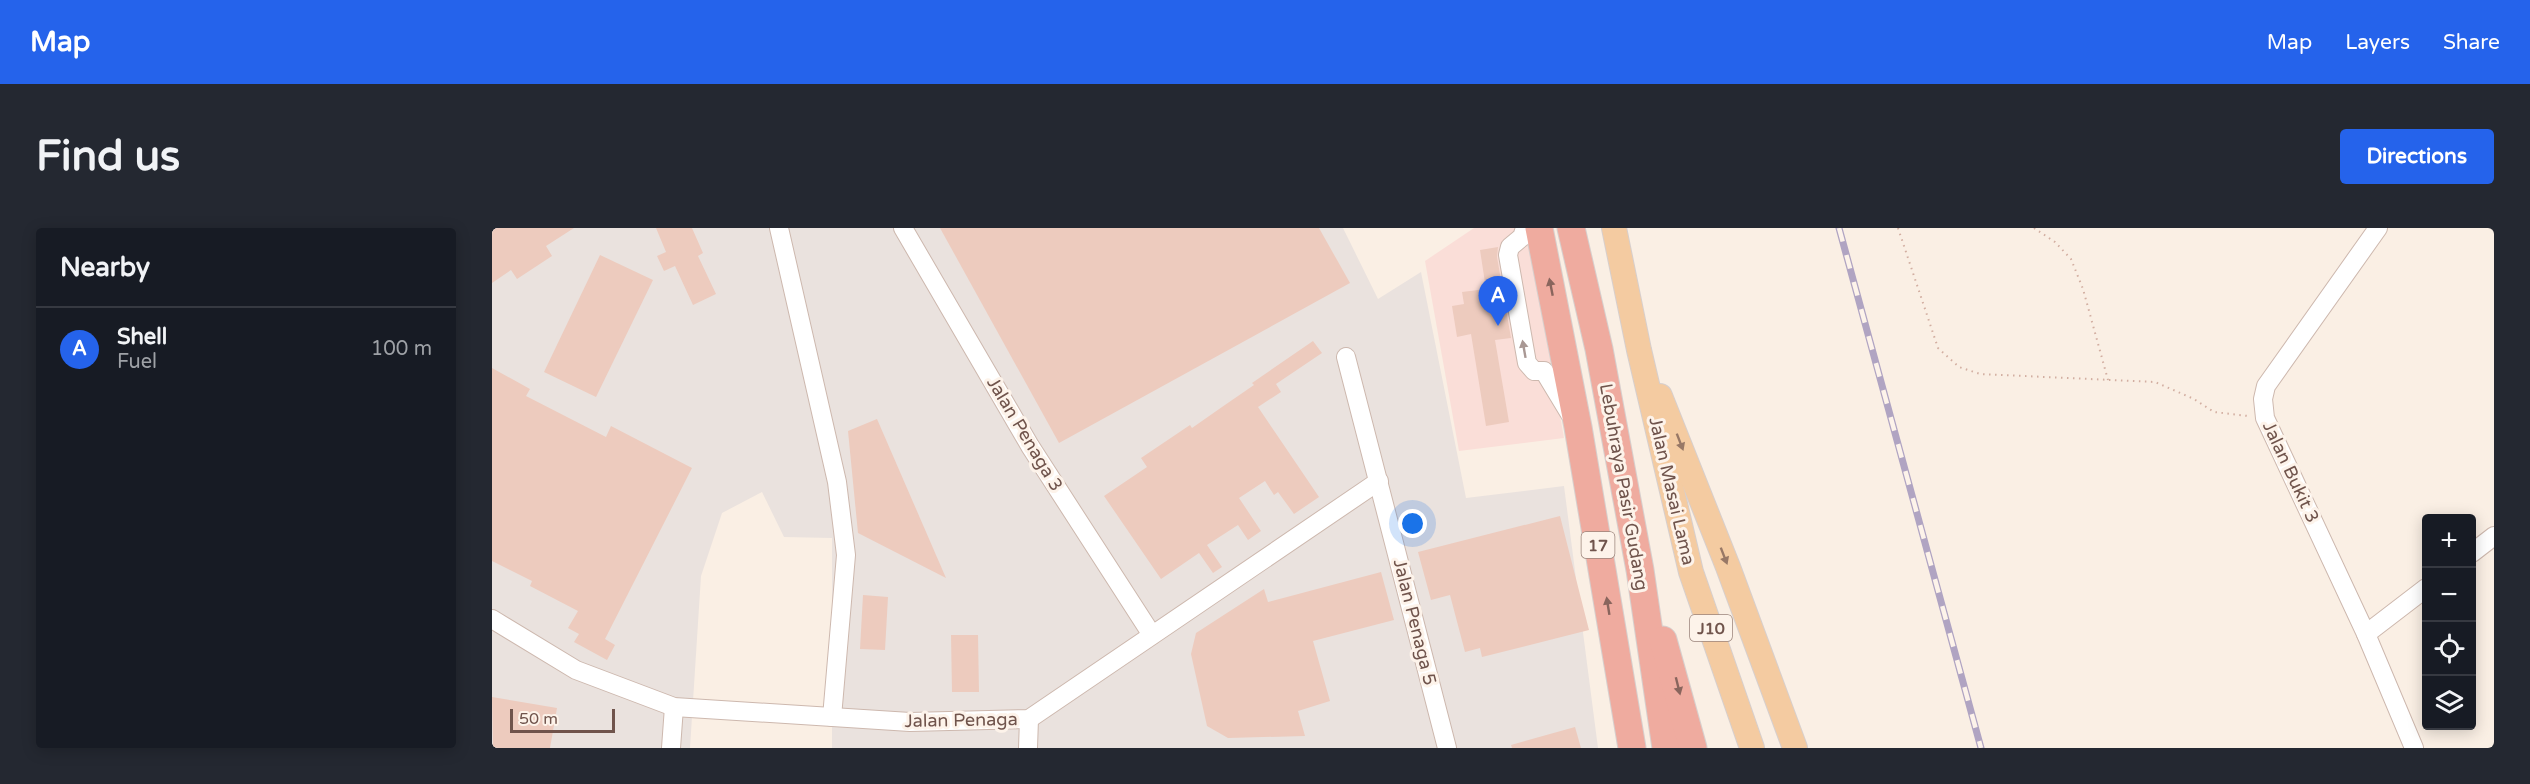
<!DOCTYPE html>
<html lang="en">
<head>
<meta charset="utf-8">
<style>
  :root { --surface:#171b24; --page:#242831; --text:#f1f3f6; --muted:#9ea1a6; --line:#363941; --accent:#2563eb }
  body { margin:0; font-family:"Varela Round",sans-serif; background:var(--page); color:var(--text) }
  .controls { position:absolute; right:18px; bottom:18px; display:grid; overflow:hidden; border-radius:6px; box-shadow:0 3px 15px #0003 }
  .controls button { width:54px; height:54px; display:grid; place-items:center; padding:0; border:0; border-bottom:2px solid var(--line); background:var(--surface); color:var(--text); font:30px sans-serif }
  .scale { position:absolute; left:18px; bottom:15px; width:105px; box-sizing:border-box; padding-left:6px; border:3px solid #70544c; border-top:0; font-size:16px; line-height:21px; white-space:nowrap; color:#70544c; -webkit-text-stroke:4px #fdf3ea; paint-order:stroke }
  .you { position:absolute; left:921px; top:296px; width:21px; height:21px; margin:-15px; border:4px solid #fff; border-radius:50%; background:#1a73e8; box-shadow:0 0 0 9px #1a73e833 }
  .badge { display:grid; place-items:center; width:39px; height:39px; border-radius:50%; background:var(--accent); color:#fff; font-size:20px; font-weight:700 }
  .pin { position:absolute; translate:-50% -50px; filter:drop-shadow(0 2px 3px #0008) }
  .pin::after { content:''; position:absolute; top:32px; width:21px; height:18px; background:inherit; clip-path:polygon(0 0,100% 0,50% 100%) }
  .list { margin:0; padding:0; list-style:none }
  h2 { display:flex; justify-content:space-between; align-items:center; height:78px; margin:0; padding:0 24px; font-size:26px }
  h2 small { font-size:20px; font-weight:400; color:var(--muted) }
  .list li { display:grid; grid-template-columns:39px 1fr auto; gap:18px; align-items:center; box-sizing:border-box; height:84px; padding:0 24px; border-top:2px solid var(--line) }
  .list b { display:block; font-size:22px; white-space:nowrap }
  .list p { margin:0; font-size:20px; white-space:nowrap; color:var(--muted) }
  .list em { font-size:20px; font-style:normal; color:var(--muted) }
  .icon { flex:none; width:33px; height:33px; fill:none; stroke:currentColor; stroke-width:2; stroke-linecap:round; stroke-linejoin:round }
  .map { position:relative; flex:none; width:2002px; height:520px; overflow:hidden; border-radius:6px }
  header { display:flex; align-items:center; gap:36px; box-sizing:border-box; height:84px; padding:0 30px; background:var(--accent); color:#fff }
  header strong { font-size:28px }
  nav { display:flex; gap:33px; margin-inline-start:auto; font-size:21px }
  .intro { display:flex; align-items:center; justify-content:space-between; box-sizing:border-box; height:144px; padding:0 36px }
  h1 { margin:0; font-size:42px }
  .button { padding:15px 27px; border-radius:6px; background:var(--accent); color:#fff; font-size:21px; font-weight:700 }
  main { display:flex; gap:36px; padding:0 36px }
  aside { flex:1; background:var(--surface); border-radius:6px; box-shadow:0 3px 15px #0003 }
  .map>svg:first-child { display:block }
  .commercial { fill:#faded8 }
  .industrial { fill:#eae2de }
  .building { fill:#edcbbe }
  .lines { fill:none; stroke-linecap:round; stroke-linejoin:round }
  .minor-casing { stroke:#cdb8ae; stroke-width:20 }
  .major-casing { stroke:#d7cfcd; stroke-width:26 }
  .highway-casing { stroke:#d7cfcd; stroke-width:29 }
  .path { stroke:#d2aea1; stroke-width:2; stroke-dasharray:1.5 4.5; stroke-linecap:butt }
  .minor { stroke:#fff; stroke-width:18 }
  .major { stroke:#f4cba1; stroke-width:24 }
  .highway { stroke:#efab9f; stroke-width:27 }
  .rail-casing { stroke:#b0a4c2; stroke-width:7 }
  .rail { stroke:#fdf3ea; stroke-width:4.5; stroke-dasharray:14; stroke-linecap:butt }
  .oneway { fill:#89655d }
  .oneway2 { fill:#a99894 }
  .oneway3 { fill:#987866 }
  .labels { text-anchor:middle; stroke-width:6; stroke-linejoin:round; paint-order:stroke }
  .shield { fill:#fdf3ea; stroke:#9a847b; stroke-width:1.5 }
  .shield-label { font-size:16px; font-weight:bold; fill:#70544c }
  .street-label { font-size:18px; fill:#70544c; stroke:#fdf3ea }
</style>
</head>
<body>
<header>
<strong>Map</strong>
<nav><a>Map</a><a>Layers</a><a>Share</a></nav>
</header>
<div class="intro"><h1>Find us</h1><a class="button">Directions</a></div>
<main>
<aside>
<h2>Nearby<small></small></h2>
<ul class="list">
<li><span class="badge">A</span><div><b>Shell</b><p>Fuel</p></div><em>100 m</em></li>
</ul>
</aside>
<div class="map">
<svg width="2002" height="520" viewBox="0 0 2002 520">
  <rect width="100%" height="100%" fill="#faefe4"/>
  <polygon class="commercial" points="982,0 1035,0 1072,210 967,223 933,33"/>
  <polygon class="industrial" points="0,0 851,0 886,71 929,44 974,270 1072,258 1106,520 340,520 340,310 292,309 270,264 230,285 209,348 198,520 0,520"/>
  <g class="building">
    <polygon points="0,0 82,0 54,18 60,28 25,51 19,42 0,55"/>
    <polygon points="164,0 200,0 211,25 206,28 224,66 201,77 183,38 172,43 165,28 174,24"/>
    <polygon points="448,0 827,0 858,55 567,215"/>
    <polygon points="1006,19 1005,29 1019,110 1003,112 1017,194 994,198 979,106 965,109 960,78 972,76 970,64 994,61 988,22"/>
    <polygon points="108,27 161,52 104,169 52,144"/>
    <polygon points="821,113 830,125 784,156 789,164 766,179 827,269 802,286 786,264 782,267 773,253 747,270 769,303 756,312 746,297 715,317 730,339 721,345 707,325 669,351 612,268 655,239 649,230 698,197 700,200 730,179 762,157 760,155"/>
    <polygon points="0,140 38,161 34,168 114,209 119,198 200,240 113,411 123,417 115,432 82,414 87,406 76,400 86,383 38,358 40,353 0,333"/>
    <polygon points="385,191 454,350 366,305 356,203"/>
    <polygon points="1068,288 1097,402 990,429 988,420 973,424 958,367 939,372 926,324"/>
    <polygon points="889,344 902,392 821,413 838,473 806,483 813,508 736,510 715,498 699,426 704,405 772,361 776,374"/>
    <polygon points="371,367 396,369 393,422 368,421"/>
    <polygon points="459,407 486,407 487,464 460,464"/>
    <polygon points="0,469 65,480 58,520 1,520"/>
    <polygon points="1083,499 1089,520 1020,520 1019,517"/>
  </g>
  <g class="lines">
    <g class="minor-casing">
      <g id="minor">
        <polyline points="287,0 345,254 354,327 340,489"/>
        <polyline points="411,0 538,218 660,407"/>
        <polyline points="1033,0 1030,9 1018,19 1016,27 1035,135 1042,143 1052,143 1078,186"/>
        <polyline points="1886,0 1774,158 1771,171 1773,190 1874,406 1922,520"/>
        <polyline points="854,129 955,520"/>
        <polyline points="1980,325 2002,308"/>
        <polyline points="0,391 84,442 182,479 418,494 537,491 887,253"/>
        <polyline points="1874,406 1934,360"/>
        <polyline points="179,520 182,479"/>
        <polyline points="536,520 537,491"/>
      </g>
    </g>
    <g class="major-casing">
      <g id="major">
        <polyline points="1122,0 1147,122 1199,344 1260,520"/>
        <polyline points="1168,168 1236,339 1303,520"/>
      </g>
    </g>
    <g class="highway-casing">
      <g id="highway">
        <polyline points="1047,0 1086,199 1140,520"/>
        <polyline points="1079,0 1107,121 1148,342 1174,520"/>
        <polyline points="1171,412 1201,520"/>
      </g>
    </g>
    <g class="path">
      <polyline points="1406,0 1446,120 1467,139 1488,146 1663,154 1702,171 1722,184 1756,188"/>
      <polyline points="1542,0 1563,14 1579,31 1591,61 1616,152"/>
    </g>
    <use href="#minor" class="minor"/>
    <use href="#major" class="major"/>
    <use href="#highway" class="highway"/>
    <g class="rail-casing">
      <polyline id="rail" points="1347,0 1489,520"/>
    </g>
    <use href="#rail" class="rail"/>
  </g>
  <defs><path id="oneway-solid" d="M-6-.8H1V-3.2L6.5 0L1 3.2V.8H-6Z" transform="scale(1.5)"/></defs>
  <g class="oneway">
    <use href="#oneway-solid" transform="translate(1059 59) rotate(-101)"/>
    <use href="#oneway-solid" transform="translate(1116 378) rotate(-99)"/>
    <use href="#oneway-solid" transform="translate(1186 458) rotate(76)"/>
  </g>
  <use class="oneway2" href="#oneway-solid" transform="translate(1032 121) rotate(-100)"/>
  <g class="oneway3">
    <use href="#oneway-solid" transform="translate(1188 214) rotate(69)"/>
    <use href="#oneway-solid" transform="translate(1232 328) rotate(69)"/>
  </g>
  <g class="labels">
    <g class="shield">
      <rect x="1089.5" y="304" width="33" height="26" rx="4.5"/>
      <rect x="1198" y="387" width="42" height="26" rx="4.5"/>
    </g>
    <g class="shield-label">
      <text x="1106" y="323">17</text>
      <text x="1219" y="406">J10</text>
    </g>
    <g class="street-label">
      <text transform="translate(533 206) rotate(59)" y="6">Jalan Penaga 3</text>
      <text transform="translate(1799 244) rotate(65)" y="6">Jalan Bukit 3</text>
      <text transform="translate(1132 259) rotate(80)" y="6">Lebuhraya Pasir Gudang</text>
      <text transform="translate(1180 263) rotate(77)" y="6">Jalan Masai Lama</text>
      <text transform="translate(923 394) rotate(76)" y="6">Jalan Penaga 5</text>
      <text transform="translate(469 492) rotate(-1)" y="6">Jalan Penaga</text>
    </g>
  </g>
</svg>
<div class="controls">
<button>+</button>
<button>−</button>
<button><svg class="icon" aria-label="locate" viewBox="0 0 24 24"><circle cx="12" cy="12" r="6"/><path d="M12 2v4M12 18v4M2 12h4M18 12h4"/></svg></button>
<button><svg class="icon" aria-label="layers" viewBox="0 0 24 24"><path d="M12 4l9 5-9 5-9-5zM3 14l9 5 9-5"/></svg></button>
</div>
<div class="scale">50 m</div>
<div class="you"></div>
<div class="pin badge" style="left:1006px;top:98px">A</div>
</div>
</main>
</body>
</html>
